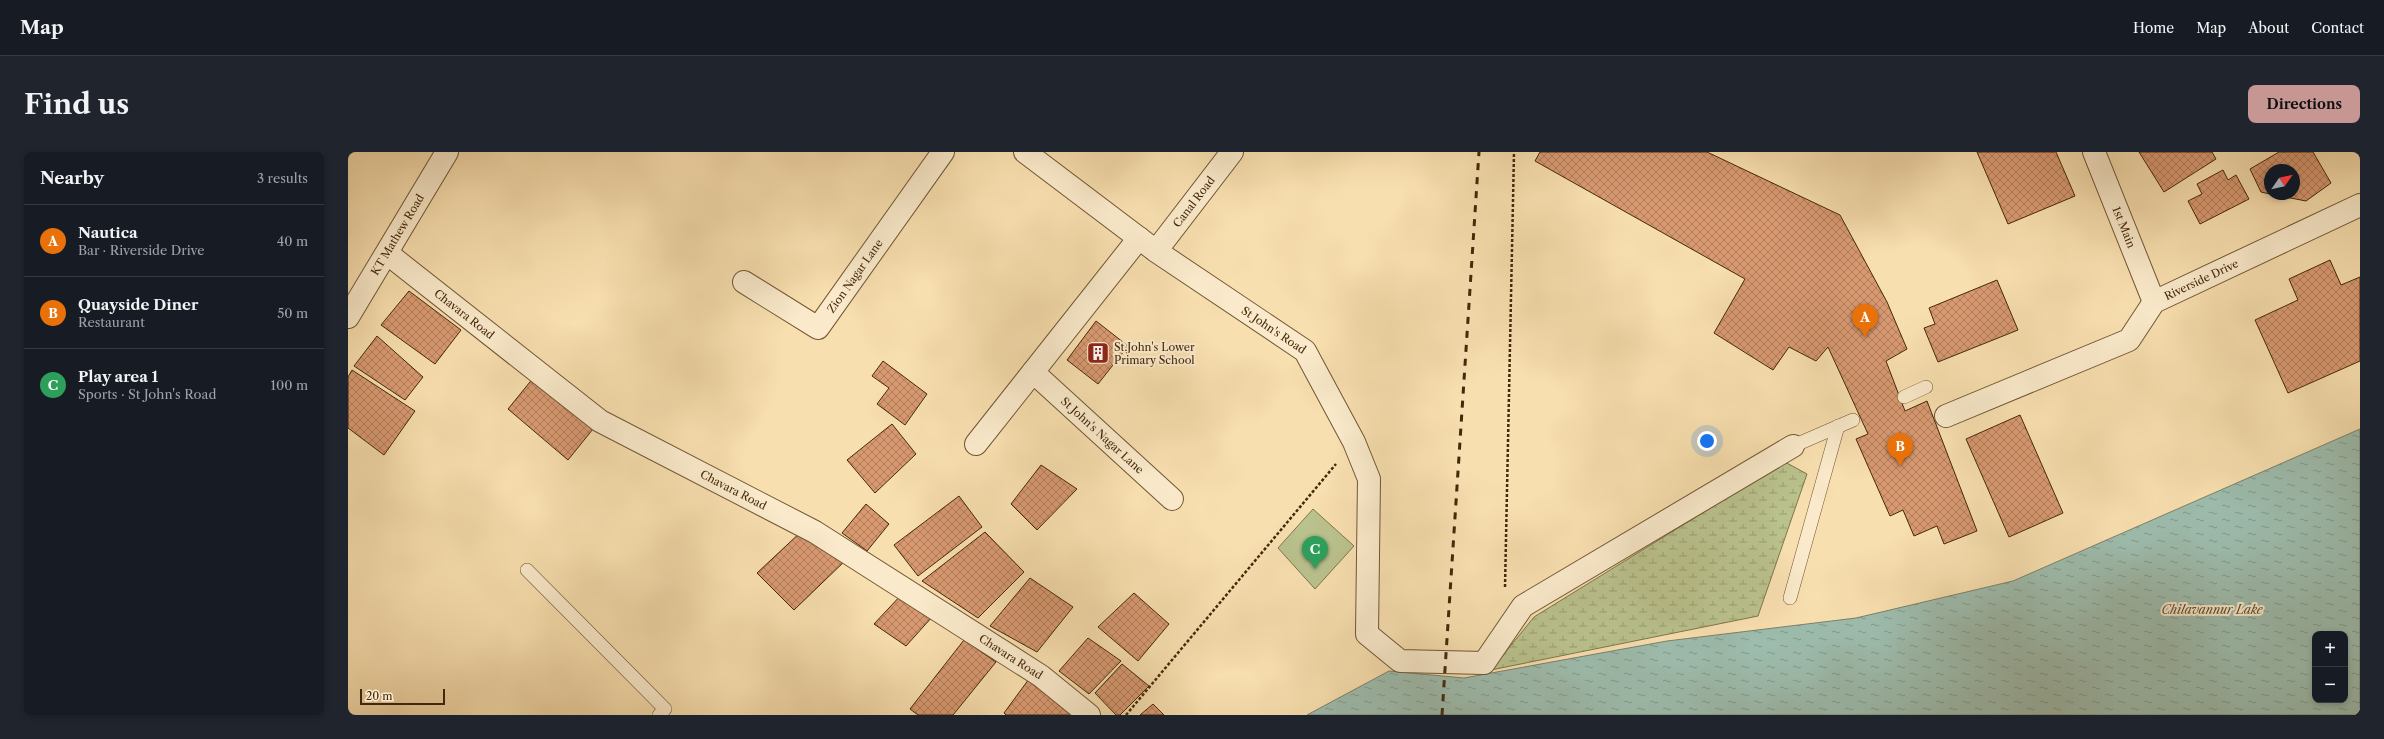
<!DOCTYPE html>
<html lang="en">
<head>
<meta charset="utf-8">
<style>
  :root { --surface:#171b24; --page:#20242c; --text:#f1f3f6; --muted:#9ea1a6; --line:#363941; --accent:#c59692 }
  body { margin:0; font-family:"Libre Caslon Text",serif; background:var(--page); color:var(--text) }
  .controls { position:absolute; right:12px; bottom:12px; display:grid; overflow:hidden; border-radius:8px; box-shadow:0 2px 6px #0003 }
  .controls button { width:36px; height:36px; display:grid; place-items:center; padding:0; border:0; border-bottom:1px solid var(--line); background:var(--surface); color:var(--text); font:20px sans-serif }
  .compass { position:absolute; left:1916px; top:12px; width:36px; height:36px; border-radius:50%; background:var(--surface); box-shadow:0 2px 6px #0003; rotate:56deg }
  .scale { position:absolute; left:12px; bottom:10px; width:85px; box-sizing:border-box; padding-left:4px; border:2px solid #44280b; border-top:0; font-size:11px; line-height:14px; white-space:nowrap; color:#44280b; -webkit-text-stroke:3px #faeacb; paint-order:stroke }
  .you { position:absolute; left:1359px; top:289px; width:14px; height:14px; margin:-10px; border:3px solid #fff; border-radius:50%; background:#1a73e8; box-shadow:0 0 0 6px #1a73e833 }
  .badge { display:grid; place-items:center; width:26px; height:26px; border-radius:50%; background:var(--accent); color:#fff; font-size:13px; font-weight:700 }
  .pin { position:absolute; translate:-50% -33px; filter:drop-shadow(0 1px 2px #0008) }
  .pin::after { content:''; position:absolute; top:21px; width:14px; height:12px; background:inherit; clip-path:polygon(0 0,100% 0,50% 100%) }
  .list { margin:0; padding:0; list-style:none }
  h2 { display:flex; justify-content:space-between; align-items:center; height:52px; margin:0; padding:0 16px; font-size:17px }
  h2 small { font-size:13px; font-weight:400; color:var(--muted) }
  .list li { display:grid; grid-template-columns:26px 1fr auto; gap:12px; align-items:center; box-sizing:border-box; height:72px; padding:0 16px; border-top:1px solid var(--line) }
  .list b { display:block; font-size:15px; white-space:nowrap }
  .list p { margin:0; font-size:13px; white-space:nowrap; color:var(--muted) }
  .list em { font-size:13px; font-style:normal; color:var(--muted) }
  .map { position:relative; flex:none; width:2012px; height:563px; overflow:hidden; border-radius:8px }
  header { display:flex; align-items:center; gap:24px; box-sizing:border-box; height:56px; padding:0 20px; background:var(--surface); border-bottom:1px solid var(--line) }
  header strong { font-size:19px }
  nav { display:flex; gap:22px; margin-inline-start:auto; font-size:14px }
  .intro { display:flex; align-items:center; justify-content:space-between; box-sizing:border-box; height:96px; padding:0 24px }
  h1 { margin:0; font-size:28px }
  .button { padding:10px 18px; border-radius:8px; background:var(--accent); color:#111; font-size:14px; font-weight:700 }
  main { display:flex; gap:24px; padding:0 24px }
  aside { flex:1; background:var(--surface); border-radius:8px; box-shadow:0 2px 6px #0003 }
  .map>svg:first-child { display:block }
  .wetland { fill:url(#wetland-marsh); stroke:#7f754c }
  .pitch { fill:#bac28d; stroke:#7f754c }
  .water { fill:url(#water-ripples); stroke:#79816c; fill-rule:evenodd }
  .building { fill:url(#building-cross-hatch); stroke:#44280b }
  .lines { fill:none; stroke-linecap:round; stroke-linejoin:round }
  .lane-casing { stroke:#715634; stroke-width:14 }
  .street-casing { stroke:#715634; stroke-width:24 }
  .path { stroke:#44280b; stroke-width:2.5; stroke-dasharray:3 2; stroke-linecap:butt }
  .lane { stroke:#faeacb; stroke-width:13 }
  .street { stroke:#faeacb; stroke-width:22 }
  .rail { stroke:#44280b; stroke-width:3; stroke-dasharray:7 7; stroke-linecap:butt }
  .labels { text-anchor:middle; stroke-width:4; stroke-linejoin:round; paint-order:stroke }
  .street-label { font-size:11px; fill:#44280b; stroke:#faeacb }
  .poi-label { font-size:11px; fill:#44280b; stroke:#faeacb; text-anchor:start }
  .water-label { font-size:12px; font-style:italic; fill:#5a4d34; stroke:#faeacb }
</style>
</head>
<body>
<header>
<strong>Map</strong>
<nav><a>Home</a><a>Map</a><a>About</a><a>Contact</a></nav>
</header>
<div class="intro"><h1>Find us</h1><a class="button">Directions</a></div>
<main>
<aside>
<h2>Nearby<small>3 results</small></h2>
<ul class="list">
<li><span class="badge" style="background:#e8710a">A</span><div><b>Nautica</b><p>Bar · Riverside Drive</p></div><em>40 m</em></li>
<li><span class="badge" style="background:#e8710a">B</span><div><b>Quayside Diner</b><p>Restaurant</p></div><em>50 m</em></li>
<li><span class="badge" style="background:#2e9e5b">C</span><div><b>Play area 1</b><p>Sports · St John's Road</p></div><em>100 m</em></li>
</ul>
</aside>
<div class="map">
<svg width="2012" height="563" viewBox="0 0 2012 563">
  <defs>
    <pattern id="wetland-marsh" width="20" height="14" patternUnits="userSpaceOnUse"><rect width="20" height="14" fill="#bac28d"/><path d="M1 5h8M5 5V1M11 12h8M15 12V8" fill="none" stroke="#999e71"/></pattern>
    <pattern id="water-ripples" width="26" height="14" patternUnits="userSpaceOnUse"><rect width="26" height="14" fill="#9dbcad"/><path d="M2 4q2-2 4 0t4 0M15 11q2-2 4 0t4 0" fill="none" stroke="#82998b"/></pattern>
    <pattern id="building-cross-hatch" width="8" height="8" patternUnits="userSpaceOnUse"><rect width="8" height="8" fill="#d89971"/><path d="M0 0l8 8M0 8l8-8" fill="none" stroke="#b17d5b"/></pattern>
  </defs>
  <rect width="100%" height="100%" fill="#f8dfaf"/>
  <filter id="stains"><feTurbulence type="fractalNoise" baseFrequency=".005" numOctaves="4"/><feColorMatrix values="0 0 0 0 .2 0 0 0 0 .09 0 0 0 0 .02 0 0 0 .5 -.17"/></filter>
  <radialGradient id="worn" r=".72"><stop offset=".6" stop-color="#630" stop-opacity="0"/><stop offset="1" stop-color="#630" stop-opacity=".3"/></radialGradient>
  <polygon class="wetland" points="1437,310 1459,322 1410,464 1143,518 1186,465"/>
  <polygon class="pitch" points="965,357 1006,394 967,437 930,396"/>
  <path class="water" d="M2012 277V563H959L1041 519 1116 526 1319 489 1508 466 1665 429ZM1967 482H1997V548H1967Z"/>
  <g class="building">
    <polygon points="1192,0 1359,0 1492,63 1539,150 1559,197 1538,209 1557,259 1579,249 1629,379 1596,392 1589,374 1566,384 1555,358 1542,364 1508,287 1520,282 1480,195 1468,209 1441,195 1425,218 1366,181 1397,127 1187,9"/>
    <polygon points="1629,0 1708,0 1727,44 1660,72"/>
    <polygon points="1791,0 1864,0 1868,7 1816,40"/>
    <polygon points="1931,0 1965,0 1983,31 1958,49 1922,42 1946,42 1946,18 1922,18 1922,42 1913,40 1902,17"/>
    <polygon points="1875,18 1880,28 1888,23 1901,47 1852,72 1840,49 1854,42 1849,32"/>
    <polygon points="1982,108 1993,133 2012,125 2012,209 1940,241 1907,168 1950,148 1941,127"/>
    <polygon points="1649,128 1670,178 1590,210 1576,176 1587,172 1581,156"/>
    <polygon points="61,139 113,178 87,212 33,173"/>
    <polygon points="748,169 780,194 750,232 719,208"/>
    <polygon points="29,184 75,225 57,248 6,214"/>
    <polygon points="535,209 579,242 557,273 529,252 541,236 524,224"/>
    <polygon points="4,218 67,259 36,303 0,276 0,225"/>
    <polygon points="186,225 245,277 220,308 160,257"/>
    <polygon points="1672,263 1715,361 1661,385 1618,287"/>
    <polygon points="544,272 568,302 527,341 499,308"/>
    <polygon points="693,313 729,337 689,378 663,352"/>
    <polygon points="611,344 634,375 570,424 546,393"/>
    <polygon points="518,352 541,372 519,399 494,381"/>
    <polygon points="455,378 500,406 446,458 409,421"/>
    <polygon points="637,380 676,420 630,466 574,429"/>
    <polygon points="682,426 725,455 689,500 642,474"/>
    <polygon points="555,441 585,464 558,494 526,472"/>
    <polygon points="786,441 821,472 790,509 750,475"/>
    <polygon points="740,486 773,509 741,542 711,519"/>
    <polygon points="616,488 648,510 605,563 570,563 562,557"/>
    <polygon points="774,512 801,534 772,563 768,563 747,541"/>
    <polygon points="681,527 729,563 658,563 656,561"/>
    <polygon points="805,552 816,563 792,563"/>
  </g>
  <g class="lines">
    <g class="lane-casing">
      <g id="lane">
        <polyline points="1556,245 1578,235"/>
        <polyline points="1445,294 1505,268"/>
        <polyline points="179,418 317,557 311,563"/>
        <polyline points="1442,446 1490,274"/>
      </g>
    </g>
    <g class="street-casing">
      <g id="street">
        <path id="s1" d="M677 0 808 99 957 199 1006 290 1021 327 1019 482 1052 509 1136 511 1175 454 1445 294"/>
        <path id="s2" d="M1746 0 1806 150"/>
        <path id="s3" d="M808 99 884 0"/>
        <path id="s4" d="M40 102 252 269 467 380 693 524 741 563"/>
        <path id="s5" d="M396 130 470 176 595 0"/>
        <path id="s6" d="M0 165 99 0"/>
        <path id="s7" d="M685 220 824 347"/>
        <path id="s8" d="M1598 264 1781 188 1806 150 2012 53"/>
        <polyline points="628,292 791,86"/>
      </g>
    </g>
    <g class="path">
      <polyline points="1157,435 1166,0"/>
      <polyline points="778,563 988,312"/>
    </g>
    <use href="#lane" class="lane"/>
    <use href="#street" class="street"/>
    <polyline class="rail" points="1094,563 1131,0"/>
  </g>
  <defs>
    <g id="building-square" transform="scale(1.15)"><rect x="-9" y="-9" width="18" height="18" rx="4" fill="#8f2418" stroke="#faeacb"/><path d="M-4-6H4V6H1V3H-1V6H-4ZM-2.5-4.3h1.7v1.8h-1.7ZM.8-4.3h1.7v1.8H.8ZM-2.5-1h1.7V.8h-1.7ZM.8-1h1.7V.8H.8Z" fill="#fff"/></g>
  </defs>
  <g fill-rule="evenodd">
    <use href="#building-square" x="750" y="201"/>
  </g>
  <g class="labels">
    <g class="street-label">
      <text dy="4" stroke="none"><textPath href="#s3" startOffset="62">Canal Road</textPath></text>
      <text dy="4" stroke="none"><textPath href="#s2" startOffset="81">1st Main</textPath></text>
      <text dy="4" stroke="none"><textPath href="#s6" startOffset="96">KT Mathew Road</textPath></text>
      <text dy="4" stroke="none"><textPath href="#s5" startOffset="151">Zion Nagar Lane</textPath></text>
      <text dy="4" stroke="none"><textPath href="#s8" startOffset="296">Riverside Drive</textPath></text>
      <text dy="4" stroke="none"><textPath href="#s4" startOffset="97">Chavara Road</textPath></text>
      <text dy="4" stroke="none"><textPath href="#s1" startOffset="306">St John's Road</textPath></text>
      <text dy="4" stroke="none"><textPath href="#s7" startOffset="94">St John's Nagar Lane</textPath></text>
      <text dy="4" stroke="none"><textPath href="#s4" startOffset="420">Chavara Road</textPath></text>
      <text dy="4" stroke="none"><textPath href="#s4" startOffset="744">Chavara Road</textPath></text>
    </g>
    <g class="poi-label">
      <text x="766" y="199">St.John's Lower<tspan x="766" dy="13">Primary School</tspan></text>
    </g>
    <g class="water-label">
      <text x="1864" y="462">Chilavannur Lake</text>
    </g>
  </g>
  <rect width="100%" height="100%" filter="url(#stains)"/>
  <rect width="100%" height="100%" fill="url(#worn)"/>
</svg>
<div class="controls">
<button>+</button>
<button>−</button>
</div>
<svg class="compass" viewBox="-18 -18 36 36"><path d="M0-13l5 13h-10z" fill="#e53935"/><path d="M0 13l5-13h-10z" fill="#9ea1a6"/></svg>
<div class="scale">20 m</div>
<div class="you"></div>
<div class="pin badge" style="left:1517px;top:185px;background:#e8710a">A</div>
<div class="pin badge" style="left:1552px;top:314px;background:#e8710a">B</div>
<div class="pin badge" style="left:967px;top:417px;background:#2e9e5b">C</div>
</div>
</main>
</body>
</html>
